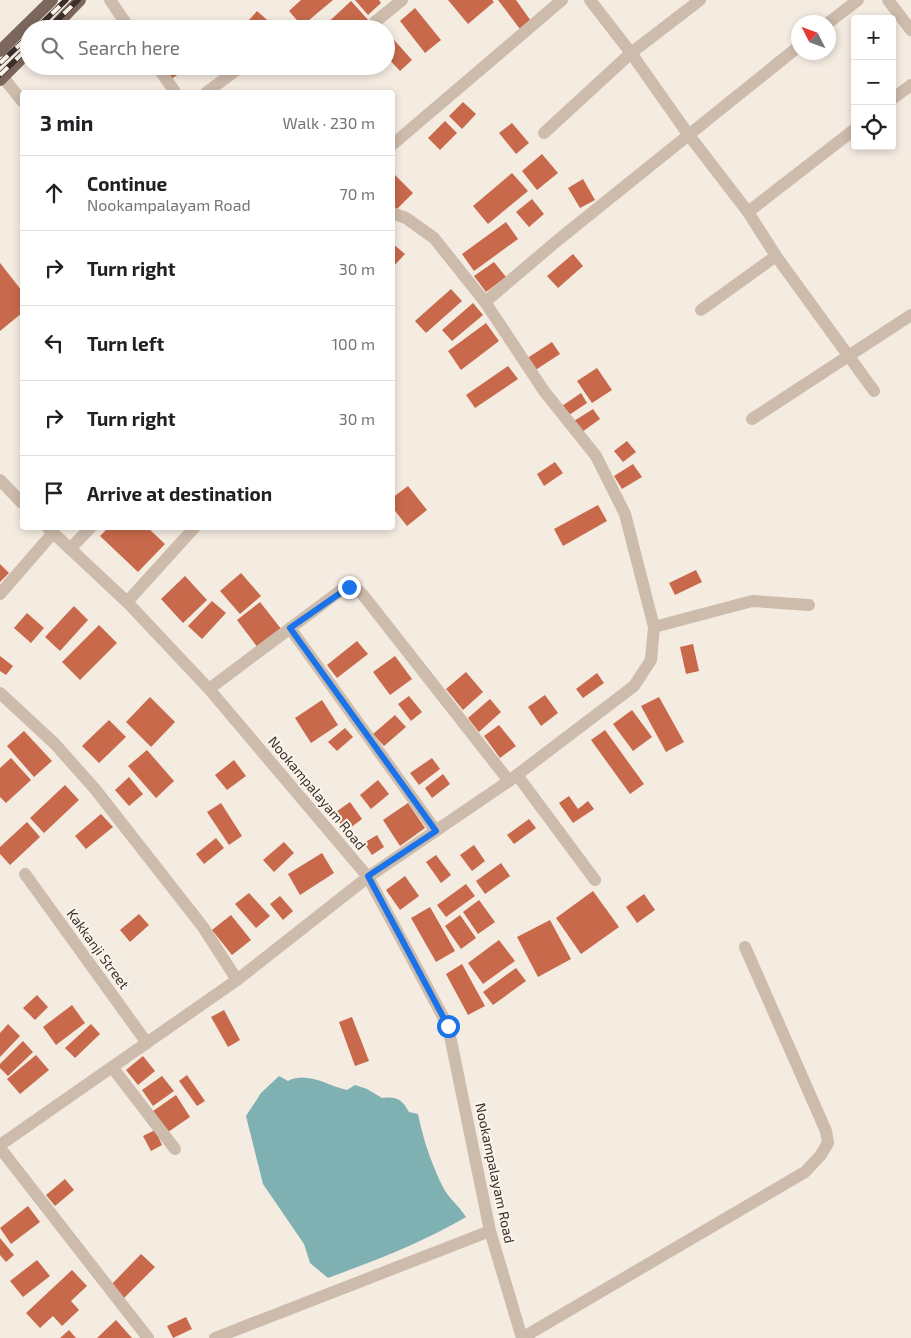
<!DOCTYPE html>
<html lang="en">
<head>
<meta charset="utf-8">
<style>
  :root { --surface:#fff; --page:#f6f6f6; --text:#202124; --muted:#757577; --line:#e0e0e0 }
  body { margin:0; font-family:"Exo 2",sans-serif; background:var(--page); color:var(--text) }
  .controls { position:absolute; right:15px; top:15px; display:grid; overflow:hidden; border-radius:5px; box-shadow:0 2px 8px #0003 }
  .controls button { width:45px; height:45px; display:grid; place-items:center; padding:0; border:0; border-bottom:1px solid var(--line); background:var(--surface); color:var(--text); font:25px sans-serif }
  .compass { position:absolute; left:791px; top:15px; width:45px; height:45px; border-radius:50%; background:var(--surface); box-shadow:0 2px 8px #0003; rotate:312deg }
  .stop { position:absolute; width:15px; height:15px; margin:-11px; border:4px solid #1a73e8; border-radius:50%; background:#fff }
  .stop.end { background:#1a73e8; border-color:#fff; box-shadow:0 1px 5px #0008 }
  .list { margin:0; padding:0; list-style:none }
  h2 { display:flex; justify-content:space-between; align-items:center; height:65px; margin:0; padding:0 20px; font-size:21px }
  h2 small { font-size:16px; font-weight:400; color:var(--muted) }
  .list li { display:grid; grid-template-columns:32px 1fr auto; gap:15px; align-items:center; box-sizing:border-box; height:75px; padding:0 20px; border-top:1px solid var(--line) }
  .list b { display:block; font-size:19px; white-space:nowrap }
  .list p { margin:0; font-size:16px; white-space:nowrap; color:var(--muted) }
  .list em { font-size:16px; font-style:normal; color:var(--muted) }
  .icon { flex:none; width:28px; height:28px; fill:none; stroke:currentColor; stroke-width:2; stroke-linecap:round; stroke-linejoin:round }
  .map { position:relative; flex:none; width:911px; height:1338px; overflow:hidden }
  .search { position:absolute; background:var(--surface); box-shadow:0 2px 8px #0003; left:20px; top:20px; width:375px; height:55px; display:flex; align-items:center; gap:12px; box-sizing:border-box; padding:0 18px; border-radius:28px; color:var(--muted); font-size:19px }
  .panel { position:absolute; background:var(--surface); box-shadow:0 2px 8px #0003; left:20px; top:90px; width:375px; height:440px; border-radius:5px }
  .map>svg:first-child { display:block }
  .water { fill:#7fb0b2 }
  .building { fill:#c8694b }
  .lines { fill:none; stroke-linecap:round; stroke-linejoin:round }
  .minor { stroke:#cdbbac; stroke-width:12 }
  .major { stroke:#7d675c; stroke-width:12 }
  .rail-casing { stroke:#3b302b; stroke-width:5.5 }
  .rail { stroke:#fbf5ee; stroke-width:4; stroke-dasharray:11; stroke-linecap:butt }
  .route { stroke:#1a73e8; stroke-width:6 }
  .labels { text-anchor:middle; stroke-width:4; stroke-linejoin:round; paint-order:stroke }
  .street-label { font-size:14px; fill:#3b302b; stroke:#fbf5ee }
</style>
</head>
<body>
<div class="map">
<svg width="911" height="1338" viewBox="0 0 911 1338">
  <rect width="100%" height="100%" fill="#f4ebe1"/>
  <path class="water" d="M279 1076 288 1081C307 1071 328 1086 347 1090L355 1085 367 1089 382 1098C396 1096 402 1099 409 1112L418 1114C423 1139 432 1166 444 1189 448 1197 459 1206 466 1217 422 1243 376 1260 328 1278L310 1263 304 1244 263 1184 246 1116 261 1093Z"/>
  <g class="building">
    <polygon points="301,0 333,0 302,26 289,11"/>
    <polygon points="355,0 379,0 381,3 368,15"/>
    <polygon points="448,0 492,0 494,2 468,24"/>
    <polygon points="498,0 516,0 531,21 520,29"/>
    <polygon points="351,1 370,22 363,29 321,29"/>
    <polygon points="415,8 441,40 425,53 400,21"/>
    <polygon points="257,11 274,26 272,29 241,29"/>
    <polygon points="386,31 412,60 400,71 386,56"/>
    <polygon points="164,66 191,66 171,79"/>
    <polygon points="463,102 476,114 462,129 449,116"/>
    <polygon points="445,121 457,133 440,150 428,138"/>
    <polygon points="512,123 529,143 516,154 499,133"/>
    <polygon points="542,154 558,173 537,190 522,171"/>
    <polygon points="392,172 413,193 395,211 392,208"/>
    <polygon points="512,173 528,191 488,224 473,206"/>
    <polygon points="583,179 595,200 580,208 568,188"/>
    <polygon points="532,199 544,214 529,227 516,212"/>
    <polygon points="506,222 518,239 474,271 462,254"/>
    <polygon points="392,243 405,254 392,268"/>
    <polygon points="573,254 583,266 558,288 547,276"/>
    <polygon points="494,262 506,277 486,292 474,276"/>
    <polygon points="0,263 22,291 22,313 0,331"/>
    <polygon points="451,289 462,301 426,333 415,321"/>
    <polygon points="473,303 483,315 452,341 442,330"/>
    <polygon points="486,323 499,341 461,370 448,351"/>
    <polygon points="552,342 560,354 534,371 526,359"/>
    <polygon points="508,366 518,379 475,408 466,395"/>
    <polygon points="597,368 612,390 592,403 577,381"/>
    <polygon points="581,393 587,403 569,415 562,406"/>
    <polygon points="593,409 600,419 582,432 574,421"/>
    <polygon points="627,441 636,452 623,462 614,451"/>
    <polygon points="555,462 563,473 544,486 537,474"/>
    <polygon points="633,464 642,477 622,489 614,476"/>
    <polygon points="408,486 427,510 407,526 392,507 392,498"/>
    <polygon points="598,505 607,521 563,546 554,529"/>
    <polygon points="108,528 148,528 165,544 138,572 100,536"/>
    <polygon points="0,564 9,573 0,582"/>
    <polygon points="696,570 702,582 675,595 669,583"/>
    <polygon points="241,573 261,596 240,614 220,591"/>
    <polygon points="185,576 207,600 183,623 161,599"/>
    <polygon points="212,601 226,613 202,639 188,626"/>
    <polygon points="260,602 282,630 258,648 237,620"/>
    <polygon points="74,606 88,620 60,651 45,637"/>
    <polygon points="27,613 44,628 31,643 14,628"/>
    <polygon points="99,625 117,643 80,680 62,662"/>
    <polygon points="357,641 368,654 337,678 327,665"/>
    <polygon points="693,644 699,671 686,674 680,647"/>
    <polygon points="0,656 13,666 6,675 0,671"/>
    <polygon points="395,656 412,679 390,695 373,672"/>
    <polygon points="466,672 483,692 463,710 446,689"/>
    <polygon points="597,673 604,683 583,698 576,689"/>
    <polygon points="545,695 558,713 541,726 528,707"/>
    <polygon points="409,696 422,712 411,721 398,704"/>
    <polygon points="150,697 175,722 151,747 126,722"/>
    <polygon points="659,697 684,742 666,752 641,706"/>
    <polygon points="490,699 501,712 479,732 468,718"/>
    <polygon points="322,700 338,725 311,743 295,718"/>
    <polygon points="632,710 652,737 633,751 613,724"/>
    <polygon points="395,715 406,727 384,746 373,734"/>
    <polygon points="109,720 126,737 99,763 82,746"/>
    <polygon points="499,725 516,746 500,758 484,736"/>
    <polygon points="345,728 353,737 337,751 328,742"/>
    <polygon points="605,730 644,784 630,794 591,740"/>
    <polygon points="24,731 52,761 34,777 7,746"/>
    <polygon points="147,750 174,781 156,798 128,766"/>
    <polygon points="11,758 31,780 6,803 0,797 0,768"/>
    <polygon points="432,758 440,769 419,785 410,773"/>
    <polygon points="234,760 246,776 227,790 215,775"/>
    <polygon points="443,774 450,784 432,798 425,788"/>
    <polygon points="129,777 143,794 129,806 115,790"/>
    <polygon points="378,780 389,794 371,809 360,795"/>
    <polygon points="65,785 79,800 44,833 30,818"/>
    <polygon points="569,796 578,809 588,801 594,809 573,823 559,803"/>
    <polygon points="350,802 362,819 346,831 333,814"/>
    <polygon points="221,803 242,836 229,845 207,812"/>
    <polygon points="408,803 425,828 400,846 383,820"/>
    <polygon points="101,814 113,827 86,849 75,836"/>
    <polygon points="529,819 536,828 514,844 507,835"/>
    <polygon points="27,822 40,837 10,865 0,854 0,847"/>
    <polygon points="377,835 384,847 372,855 364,843"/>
    <polygon points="216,838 224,848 204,864 196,854"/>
    <polygon points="284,842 294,853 274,872 263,860"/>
    <polygon points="474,845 485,861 472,871 460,855"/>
    <polygon points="322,853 334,873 300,895 288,874"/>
    <polygon points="436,855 451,875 441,883 426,862"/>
    <polygon points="501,863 510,876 485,894 476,881"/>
    <polygon points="405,876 419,896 400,910 386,890"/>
    <polygon points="466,884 475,896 446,917 437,905"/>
    <polygon points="593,891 619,927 581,954 556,918"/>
    <polygon points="249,893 270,916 256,928 235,904"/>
    <polygon points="644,894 655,910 637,923 626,907"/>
    <polygon points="280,896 293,911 283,920 270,904"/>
    <polygon points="479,900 495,922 478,934 463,912"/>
    <polygon points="430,907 455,951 436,962 411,918"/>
    <polygon points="139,914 149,925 130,942 120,930"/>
    <polygon points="231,915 251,940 232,955 212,930"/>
    <polygon points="460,915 476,938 461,949 445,926"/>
    <polygon points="550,920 571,959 538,977 517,937"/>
    <polygon points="499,940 515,961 483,984 468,963"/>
    <polygon points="462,964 485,1006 468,1015 446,974"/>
    <polygon points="516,968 526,981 493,1005 483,992"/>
    <polygon points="37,995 48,1007 35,1020 23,1008"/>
    <polygon points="72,1005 85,1023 56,1045 43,1027"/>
    <polygon points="224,1010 240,1040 228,1047 211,1017"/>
    <polygon points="352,1017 369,1061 355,1066 339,1022"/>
    <polygon points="8,1024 20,1036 0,1057 0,1033"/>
    <polygon points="91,1024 100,1034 75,1058 65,1048"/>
    <polygon points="23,1041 33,1052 8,1076 0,1068 0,1064"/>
    <polygon points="36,1055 49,1070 20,1094 7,1079"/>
    <polygon points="143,1056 155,1071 138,1085 126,1070"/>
    <polygon points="187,1075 205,1101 197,1106 179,1081"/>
    <polygon points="162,1076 174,1091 153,1106 142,1090"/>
    <polygon points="176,1095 190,1117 168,1132 153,1111"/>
    <polygon points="155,1130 162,1145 151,1151 143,1136"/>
    <polygon points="65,1179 74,1190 55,1206 46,1195"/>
    <polygon points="28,1206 40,1222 11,1244 0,1228"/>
    <polygon points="0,1238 14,1255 6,1262 0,1255"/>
    <polygon points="141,1254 155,1267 123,1299 110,1286"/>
    <polygon points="37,1260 50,1276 23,1297 10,1281"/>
    <polygon points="72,1270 87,1286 71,1301 79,1310 62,1326 53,1316 40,1328 26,1313"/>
    <polygon points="186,1317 192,1329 173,1338 167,1326"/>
    <polygon points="116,1320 132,1338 97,1338"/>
    <polygon points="69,1330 76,1338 60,1338"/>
  </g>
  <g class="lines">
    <g class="minor">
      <polyline points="110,0 130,29"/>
      <polyline points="590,0 631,53 688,134 748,212 776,256 874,391"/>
      <polyline points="888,0 911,30"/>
      <polyline points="375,22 402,0"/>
      <polyline points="828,23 858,0"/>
      <polyline points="291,29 292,28"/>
      <polyline points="157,66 175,92"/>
      <polyline points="3,77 22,101"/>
      <polyline points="207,92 242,66"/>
      <polyline points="892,99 911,85"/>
      <polyline points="544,133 631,53 700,0"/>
      <polyline points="392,145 562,0"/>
      <polyline points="748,212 855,129"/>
      <polyline points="485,302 558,240 798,47"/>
      <polyline points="701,310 776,256"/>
      <polyline points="752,419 911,315"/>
      <polyline points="0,480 22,503"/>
      <polyline points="48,528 127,602 209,689 368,877 448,1026 490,1231 522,1338"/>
      <polyline points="70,549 90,528"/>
      <polyline points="0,594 53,533"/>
      <polyline points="127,602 194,528"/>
      <polyline points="654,627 752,601 809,605"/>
      <polyline points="290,628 436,831"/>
      <polyline points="209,689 344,588 354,587 363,595 509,781"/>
      <polyline points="0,693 55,744 95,789 203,927 237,980"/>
      <polyline points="517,775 595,880"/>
      <polyline points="25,874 147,1043"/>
      <polyline points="112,1067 175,1149"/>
      <polyline points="0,1145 237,980 368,877 509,781 634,686 651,660 654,627 625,514 596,456 544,391 485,302 434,238 406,218 392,213"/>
      <polyline points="0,1148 148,1338"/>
      <polyline points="215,1338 490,1231"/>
      <polyline points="522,1338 805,1172 820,1156 828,1143 826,1131 745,947"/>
    </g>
    <g class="major">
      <polyline points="52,29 80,0"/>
      <polyline points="0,51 52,0"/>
      <polyline points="0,80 29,51"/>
    </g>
    <g class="rail-casing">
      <g id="rail">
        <polyline points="36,29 66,0"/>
        <polyline points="48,29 78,0"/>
        <polyline points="0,63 29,36"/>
        <polyline points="0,75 29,47"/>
      </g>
    </g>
    <use href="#rail" class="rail"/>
  </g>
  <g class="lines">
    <polyline class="route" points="349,587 290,628 436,831 368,876 448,1026"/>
  </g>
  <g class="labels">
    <g class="street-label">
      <text transform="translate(317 793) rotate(50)" y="5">Nookampalayam Road</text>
      <text transform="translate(98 949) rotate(54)" y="5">Kakkanji Street</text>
      <text transform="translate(495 1173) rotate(78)" y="5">Nookampalayam Road</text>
    </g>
  </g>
</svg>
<div class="controls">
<button>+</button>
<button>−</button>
<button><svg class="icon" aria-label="locate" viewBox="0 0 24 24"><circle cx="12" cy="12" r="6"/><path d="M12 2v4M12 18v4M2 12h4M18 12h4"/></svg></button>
</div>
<svg class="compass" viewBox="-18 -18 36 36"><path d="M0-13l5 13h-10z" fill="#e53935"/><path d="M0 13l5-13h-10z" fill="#757577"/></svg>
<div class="stop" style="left:448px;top:1026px"></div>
<div class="stop end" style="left:349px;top:587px"></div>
<div class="search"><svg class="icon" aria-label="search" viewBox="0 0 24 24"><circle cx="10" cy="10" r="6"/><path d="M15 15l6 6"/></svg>Search here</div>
<section class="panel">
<h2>3 min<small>Walk · 230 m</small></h2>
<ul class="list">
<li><svg class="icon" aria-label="ahead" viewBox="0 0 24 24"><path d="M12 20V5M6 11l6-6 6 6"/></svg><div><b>Continue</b><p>Nookampalayam Road</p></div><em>70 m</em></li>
<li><svg class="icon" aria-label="right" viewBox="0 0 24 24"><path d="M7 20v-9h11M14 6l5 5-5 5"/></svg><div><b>Turn right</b></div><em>30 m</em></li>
<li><svg class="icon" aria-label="left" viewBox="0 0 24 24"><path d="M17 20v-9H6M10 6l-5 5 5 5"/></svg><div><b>Turn left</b></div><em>100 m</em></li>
<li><svg class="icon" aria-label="right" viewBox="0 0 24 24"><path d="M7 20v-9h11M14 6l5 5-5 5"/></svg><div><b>Turn right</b></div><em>30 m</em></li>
<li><svg class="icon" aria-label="arrive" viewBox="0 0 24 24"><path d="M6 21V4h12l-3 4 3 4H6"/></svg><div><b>Arrive at destination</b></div></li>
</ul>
</section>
</div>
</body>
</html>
